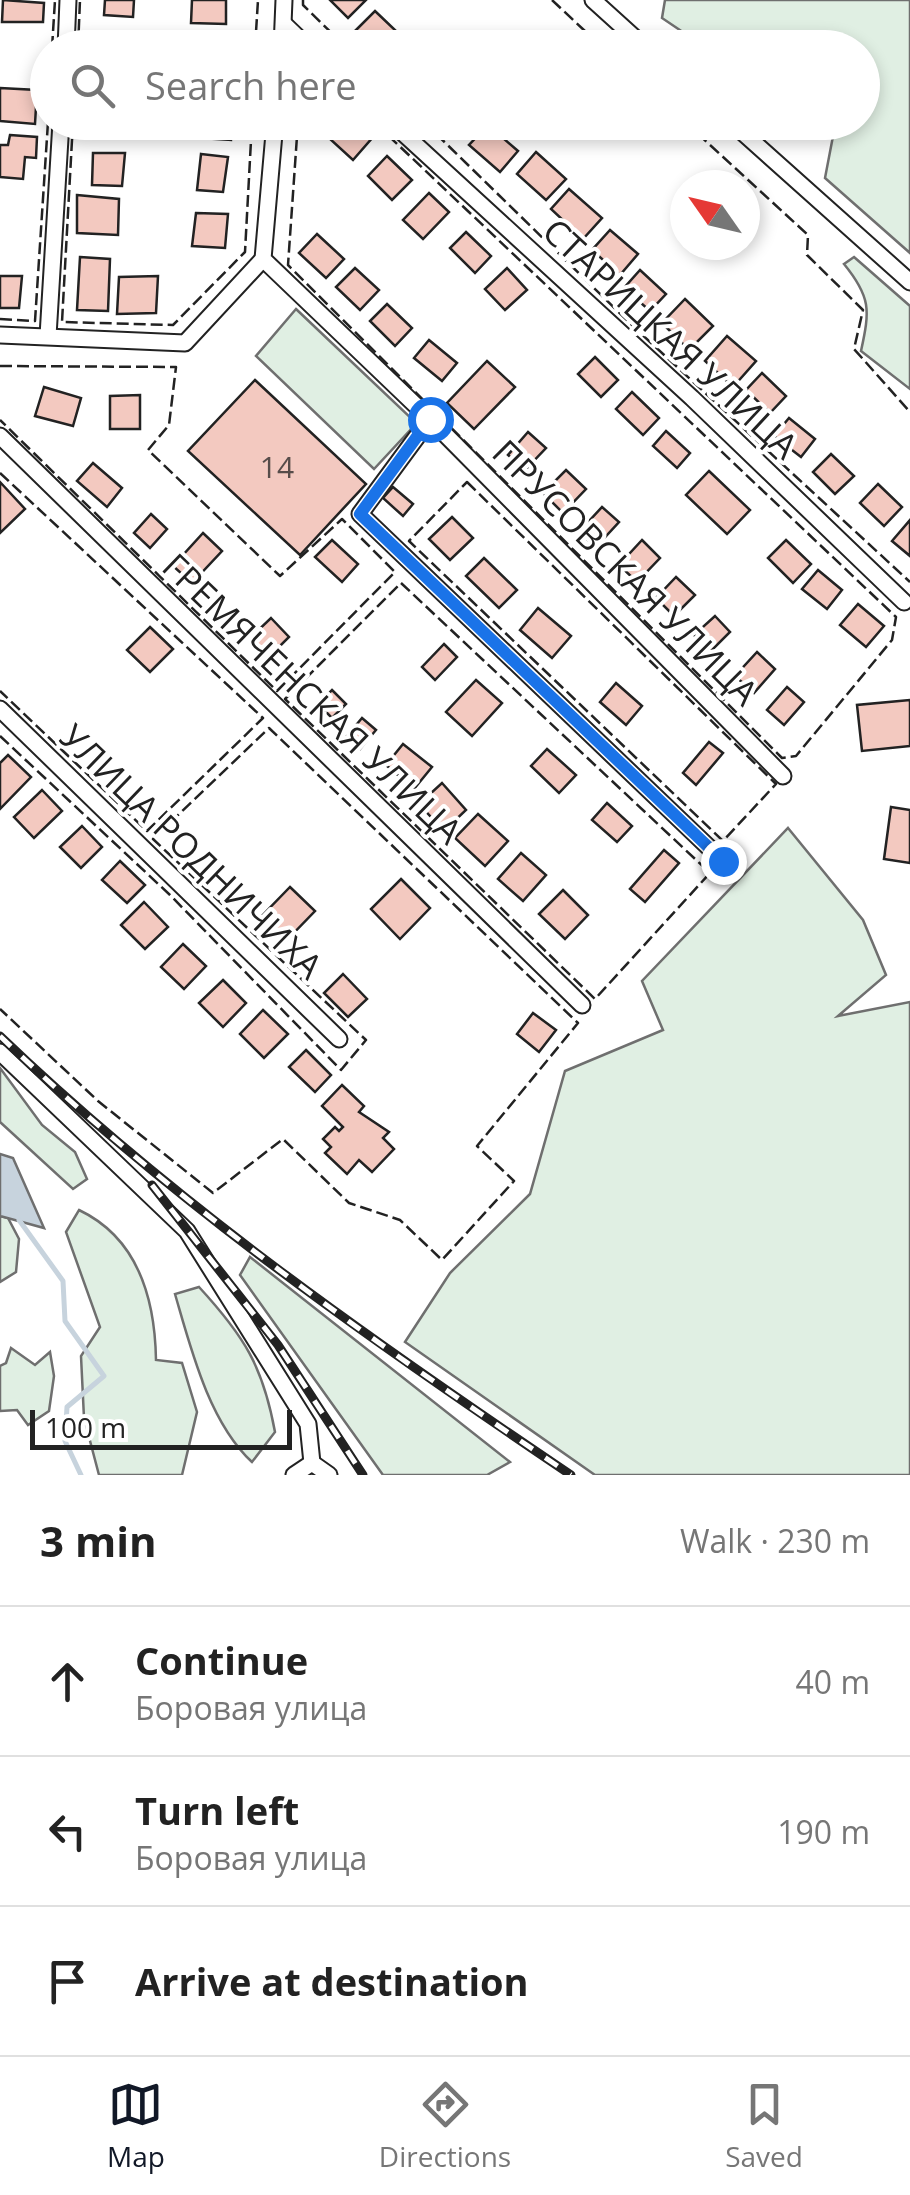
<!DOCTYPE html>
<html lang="en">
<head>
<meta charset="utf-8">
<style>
  :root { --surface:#fff; --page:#f6f6f6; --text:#222; --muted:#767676; --line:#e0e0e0; --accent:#111827 }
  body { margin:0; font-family:"Open Sans",sans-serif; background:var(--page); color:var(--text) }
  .compass { position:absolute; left:670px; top:170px; width:90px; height:90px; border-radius:50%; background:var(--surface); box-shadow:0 5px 15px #0003; rotate:304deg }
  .scale { position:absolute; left:30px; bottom:25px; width:262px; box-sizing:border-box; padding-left:10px; border:5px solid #222; border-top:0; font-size:28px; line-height:35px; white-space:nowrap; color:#222; -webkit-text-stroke:8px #fff; paint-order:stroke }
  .stop { position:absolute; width:30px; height:30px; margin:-22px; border:8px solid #1a73e8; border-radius:50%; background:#fff }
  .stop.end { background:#1a73e8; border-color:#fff; box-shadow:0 2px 10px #0008 }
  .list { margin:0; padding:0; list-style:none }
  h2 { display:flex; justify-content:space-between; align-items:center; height:130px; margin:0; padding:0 40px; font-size:42px }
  h2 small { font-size:32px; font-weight:400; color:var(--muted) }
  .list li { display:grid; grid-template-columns:65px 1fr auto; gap:30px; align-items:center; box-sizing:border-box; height:150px; padding:0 40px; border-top:2px solid var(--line) }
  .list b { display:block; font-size:38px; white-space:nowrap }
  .list p { margin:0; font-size:32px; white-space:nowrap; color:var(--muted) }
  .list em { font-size:32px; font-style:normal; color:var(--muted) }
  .icon { flex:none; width:55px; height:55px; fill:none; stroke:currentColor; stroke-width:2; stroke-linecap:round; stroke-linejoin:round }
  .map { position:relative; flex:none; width:910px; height:1475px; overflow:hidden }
  .search { position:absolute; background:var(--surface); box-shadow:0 5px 15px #0003; left:30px; right:30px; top:30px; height:110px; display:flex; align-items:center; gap:25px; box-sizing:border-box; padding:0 35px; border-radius:55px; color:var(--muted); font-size:38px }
  .sheet { height:580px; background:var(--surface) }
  nav { display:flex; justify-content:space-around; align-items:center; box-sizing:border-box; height:140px; border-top:2px solid var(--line); background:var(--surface); font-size:28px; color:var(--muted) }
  nav a { display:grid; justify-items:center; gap:5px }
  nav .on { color:var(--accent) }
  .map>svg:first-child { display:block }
  .green { fill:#e0efe3; stroke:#6f6f6f; stroke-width:2.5 }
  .water { fill:#c7d3dd; stroke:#6f6f6f; stroke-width:2.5 }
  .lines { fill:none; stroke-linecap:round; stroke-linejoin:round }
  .stream { stroke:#c7d3dd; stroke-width:5 }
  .building { fill:#f3c9c0; stroke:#222; stroke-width:2.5 }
  .minor-casing { stroke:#222; stroke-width:19 }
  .minor { stroke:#fff; stroke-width:15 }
  .rail-casing { stroke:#222; stroke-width:9 }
  .rail { stroke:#fff; stroke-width:5; stroke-dasharray:15; stroke-linecap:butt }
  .fence { stroke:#222; stroke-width:2.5; stroke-dasharray:12 5; stroke-linecap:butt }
  .route { stroke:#1a73e8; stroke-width:12 }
  .labels { text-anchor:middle; stroke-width:8; stroke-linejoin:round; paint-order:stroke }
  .number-label { font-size:30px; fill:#564c4a }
  .street-label { font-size:35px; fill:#222; stroke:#fff }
</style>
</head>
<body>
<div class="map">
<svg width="910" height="1475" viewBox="0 0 910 1475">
  <rect width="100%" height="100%" fill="#fff"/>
  <g class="green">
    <polygon points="665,0 910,0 910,253 825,178 834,131 828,123 862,122 862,48 705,47 662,18"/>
    <path d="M854 257 910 306V389L861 351C870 310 871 297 844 264Z"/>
    <polygon points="296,309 412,419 413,427 374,469 256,356"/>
    <polygon points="788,828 863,920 886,975 838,1016 910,1002 910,1475 595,1475 405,1342 450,1273 530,1194 565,1071 663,1030 642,981"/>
    <polygon points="0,1068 42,1125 75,1152 87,1179 73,1189 0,1122"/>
    <path d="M79 1210C138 1238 155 1299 156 1360L182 1363 197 1412 182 1475H99L84 1418 81 1356 100 1327 66 1232Z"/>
    <polygon points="0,1216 8,1218 19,1239 16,1272 0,1282"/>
    <polygon points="250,1257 510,1462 487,1475 383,1475 240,1275"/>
    <path d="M199 1287C244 1336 263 1366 275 1432L252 1462C209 1422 191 1349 175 1294Z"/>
    <polygon points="11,1348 35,1365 50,1352 54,1376 49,1411 28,1425 17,1410 0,1411 0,1366 6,1363"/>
  </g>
  <polygon class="water" points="0,1154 13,1158 44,1228 0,1216"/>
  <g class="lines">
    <polyline class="stream" points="19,1220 63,1281 65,1321 104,1376 67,1407 65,1441 81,1475"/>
  </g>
  <g class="building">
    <polygon points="3,0 44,3 43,22 2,22"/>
    <polygon points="105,0 134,0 133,17 104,15"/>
    <polygon points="192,0 226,0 226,24 191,23"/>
    <polygon points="330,0 366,0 348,18"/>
    <polygon points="375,11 395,30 378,48 356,30"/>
    <polygon points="0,88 37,90 35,124 0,121"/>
    <polygon points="94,122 127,122 126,138 93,136"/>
    <polygon points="201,122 232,122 231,140 201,138"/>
    <polygon points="345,122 357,122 373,137 353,160 330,139"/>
    <polygon points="488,125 518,151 500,172 469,145"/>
    <polygon points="10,135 37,137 36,158 25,157 23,179 0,177 0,145 8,145"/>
    <polygon points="536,152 566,179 546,200 517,174"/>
    <polygon points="93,153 125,153 122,186 92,185"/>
    <polygon points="201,154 228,157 223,192 197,190"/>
    <polygon points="387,156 412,180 392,200 368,176"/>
    <polygon points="569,189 602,218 583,239 551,209"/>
    <polygon points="429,193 449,212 423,239 403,220"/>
    <polygon points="77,195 119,199 118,235 77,233"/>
    <polygon points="196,213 228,214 225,248 192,246"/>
    <polygon points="610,230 638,254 620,275 592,250"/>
    <polygon points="466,232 491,256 475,273 450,248"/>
    <polygon points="317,234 344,259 326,278 299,253"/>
    <polygon points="80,257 110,259 108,311 77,310"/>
    <polygon points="355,268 379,290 360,310 336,287"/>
    <polygon points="507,268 527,290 505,310 485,289"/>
    <polygon points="640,270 666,294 650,311 624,288"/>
    <polygon points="0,276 22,276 19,308 0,308"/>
    <polygon points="158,276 156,313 117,314 119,277"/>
    <polygon points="685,299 713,326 689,350 662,323"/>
    <polygon points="387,304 412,328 395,346 370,321"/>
    <polygon points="727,336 756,361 733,387 705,361"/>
    <polygon points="429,340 457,363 442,381 414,358"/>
    <polygon points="595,357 618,380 601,397 578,374"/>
    <polygon points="487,361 515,387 474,429 447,403"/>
    <polygon points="762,373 786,396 770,413 746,390"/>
    <polygon points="255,380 366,484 300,555 188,451"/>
    <polygon points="44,387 81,398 73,426 35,416"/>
    <polygon points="632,392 659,418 643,435 616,409"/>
    <polygon points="140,395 140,429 110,429 110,396"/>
    <polygon points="789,418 815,439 801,457 774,436"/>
    <polygon points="666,431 690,453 677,468 653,446"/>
    <polygon points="528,432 546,448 525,470 508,455"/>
    <polygon points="831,454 854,476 835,494 813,472"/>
    <polygon points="93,463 122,488 107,507 77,481"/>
    <polygon points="566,470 586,489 563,513 543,493"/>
    <polygon points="709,471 750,510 727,534 686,495"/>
    <polygon points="0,482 25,509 0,533"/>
    <polygon points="878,484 902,507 884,526 860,503"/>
    <polygon points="393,487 413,504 403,516 383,498"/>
    <polygon points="602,507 619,522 596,547 579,532"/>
    <polygon points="151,514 167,529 150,548 134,533"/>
    <polygon points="452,517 473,538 450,560 429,539"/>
    <polygon points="910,520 910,556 892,541"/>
    <polygon points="203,533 222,551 192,583 173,566"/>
    <polygon points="332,540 358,564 342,582 315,557"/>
    <polygon points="642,540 660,558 637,582 619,565"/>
    <polygon points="786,540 811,564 793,583 768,558"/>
    <polygon points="484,558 517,590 499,608 466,576"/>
    <polygon points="818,570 842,590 827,609 802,589"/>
    <polygon points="676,577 695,595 674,616 656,598"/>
    <polygon points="858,604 884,626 866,647 840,625"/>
    <polygon points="538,608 571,636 552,658 520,630"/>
    <polygon points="715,616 730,632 710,652 694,635"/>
    <polygon points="271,618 289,637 269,657 250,638"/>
    <polygon points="150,627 173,649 150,672 127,650"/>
    <polygon points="444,644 457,657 435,680 422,667"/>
    <polygon points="757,652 775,669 754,693 735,676"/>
    <polygon points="476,680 502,703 472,736 446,712"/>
    <polygon points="616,683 642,706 626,725 600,702"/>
    <polygon points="787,687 804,702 784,725 767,710"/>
    <polygon points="332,690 346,704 332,718 318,704"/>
    <polygon points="910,700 910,746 862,751 857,705"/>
    <polygon points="362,718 376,730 360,749 346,737"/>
    <polygon points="709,742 723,753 696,785 683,773"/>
    <polygon points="403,744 432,767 414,789 386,765"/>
    <polygon points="547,749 576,775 559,793 531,766"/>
    <polygon points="8,755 31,777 0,809 0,763"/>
    <polygon points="442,783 466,810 444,831 419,804"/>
    <polygon points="42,790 62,811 34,838 14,817"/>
    <polygon points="607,803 632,826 617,842 592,820"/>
    <polygon points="891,807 910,810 910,863 884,859"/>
    <polygon points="478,814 508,841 485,866 455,838"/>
    <polygon points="82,826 102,847 81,868 60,847"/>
    <polygon points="664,850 679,863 645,902 630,889"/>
    <polygon points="521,853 546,875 523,901 498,879"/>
    <polygon points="120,861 145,885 127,903 102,880"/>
    <polygon points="401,879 430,908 400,939 371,909"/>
    <polygon points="290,887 315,911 284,943 259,919"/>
    <polygon points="563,890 588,915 565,939 539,914"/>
    <polygon points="144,902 168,927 145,949 121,925"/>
    <polygon points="183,944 206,966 184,989 161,967"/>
    <polygon points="343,974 367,999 348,1017 324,993"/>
    <polygon points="223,980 246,1003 223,1027 199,1003"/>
    <polygon points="263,1010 288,1034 264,1058 240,1034"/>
    <polygon points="533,1013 556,1030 539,1052 517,1034"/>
    <polygon points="306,1050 331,1075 315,1092 289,1067"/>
    <polygon points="342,1085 364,1106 359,1112 389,1132 383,1138 394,1149 372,1172 359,1160 347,1174 325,1153 331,1147 323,1139 335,1127 339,1131 343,1127 322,1106"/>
  </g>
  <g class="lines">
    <g class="minor-casing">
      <g id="minor">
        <polyline points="593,0 646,48"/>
        <polyline points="284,24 309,48"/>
        <polyline points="66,48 68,0"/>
        <polyline points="282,48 284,0"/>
        <polyline points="275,122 263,259 430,419 783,776"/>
        <polyline points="391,122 692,398 904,602"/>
        <polyline points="731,122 910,282"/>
        <polyline points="0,335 185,343 263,259"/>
        <polyline points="48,336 61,122"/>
        <polyline points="430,419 360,514 723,861"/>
        <polyline points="0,436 582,1005"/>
        <polyline points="0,709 339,1039"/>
        <polyline points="0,1052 187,1231 308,1424 312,1463 329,1475"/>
        <polyline points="294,1475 312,1463"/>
      </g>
    </g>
    <use href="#minor" class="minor"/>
    <g class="rail-casing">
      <g id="rail">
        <path d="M0 1036C173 1202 372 1341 571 1475"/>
        <polyline points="152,1185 278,1345 363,1475"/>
      </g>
    </g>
    <use href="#rail" class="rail"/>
    <g class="fence">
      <polyline points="303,0 303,5 347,48"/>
      <polyline points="552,0 603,48"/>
      <polyline points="52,48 55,0"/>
      <polyline points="78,48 80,0"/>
      <polyline points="255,48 258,0"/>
      <polyline points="73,122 62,322 173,325 245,252 252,122"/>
      <polyline points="298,122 288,265 782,758 796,756 892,640 896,617 374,122"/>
      <polyline points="424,122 636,329 910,582"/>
      <polyline points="685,122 808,235 807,255 863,310 854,349 910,412"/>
      <polyline points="0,319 35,321 48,122"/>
      <polyline points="0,366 176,367 169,425 148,450 280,576 342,519 395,572 277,691 0,420"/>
      <polyline points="0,473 263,718 147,831 0,691"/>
      <polygon points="467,482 776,784 723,841 409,541"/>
      <polygon points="401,583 710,873 595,999 285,699"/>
      <polyline points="0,736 170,895 341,1070 366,1040 153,839 269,728 578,1023 477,1146 514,1181 442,1260 400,1220 349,1203 283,1139 213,1193 98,1101 0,1009"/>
    </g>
  </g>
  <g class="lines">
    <polyline class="route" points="430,419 360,514 723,861"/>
  </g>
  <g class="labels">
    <g class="number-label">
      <text x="277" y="478">14</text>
    </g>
    <g class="street-label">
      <text transform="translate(670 339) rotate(43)" y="12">СТАРИЦКАЯ УЛИЦА</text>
      <text transform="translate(625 573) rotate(45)" y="12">ПРУСОВСКАЯ УЛИЦА</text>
      <text transform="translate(312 699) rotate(44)" y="12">ГРЕМЯЧЕНСКАЯ УЛИЦА</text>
      <text transform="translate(191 852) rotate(44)" y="12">УЛИЦА РОДНИЧИХА</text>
    </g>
  </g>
</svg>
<svg class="compass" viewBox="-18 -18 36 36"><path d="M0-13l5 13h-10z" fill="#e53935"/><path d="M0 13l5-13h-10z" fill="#767676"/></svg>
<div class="scale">100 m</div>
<div class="stop" style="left:430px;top:419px"></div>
<div class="stop end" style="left:723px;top:861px"></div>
<div class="search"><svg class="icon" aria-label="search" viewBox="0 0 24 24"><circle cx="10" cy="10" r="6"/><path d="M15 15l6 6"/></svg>Search here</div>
</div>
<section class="sheet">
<h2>3 min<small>Walk · 230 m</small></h2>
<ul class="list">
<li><svg class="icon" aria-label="ahead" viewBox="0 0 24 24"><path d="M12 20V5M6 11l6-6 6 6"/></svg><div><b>Continue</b><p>Боровая улица</p></div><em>40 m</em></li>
<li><svg class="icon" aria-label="left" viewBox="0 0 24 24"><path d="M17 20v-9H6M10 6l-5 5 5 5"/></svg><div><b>Turn left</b><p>Боровая улица</p></div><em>190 m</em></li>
<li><svg class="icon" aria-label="arrive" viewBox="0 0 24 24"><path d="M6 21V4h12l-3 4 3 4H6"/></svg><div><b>Arrive at destination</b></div></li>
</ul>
</section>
<nav>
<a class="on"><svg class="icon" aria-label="map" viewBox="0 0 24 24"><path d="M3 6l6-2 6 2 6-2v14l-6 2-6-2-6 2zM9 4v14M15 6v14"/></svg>Map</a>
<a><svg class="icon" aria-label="directions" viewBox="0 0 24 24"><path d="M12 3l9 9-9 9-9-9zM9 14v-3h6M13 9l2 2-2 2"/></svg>Directions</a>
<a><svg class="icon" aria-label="saved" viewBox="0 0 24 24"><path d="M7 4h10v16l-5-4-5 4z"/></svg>Saved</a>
</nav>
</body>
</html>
